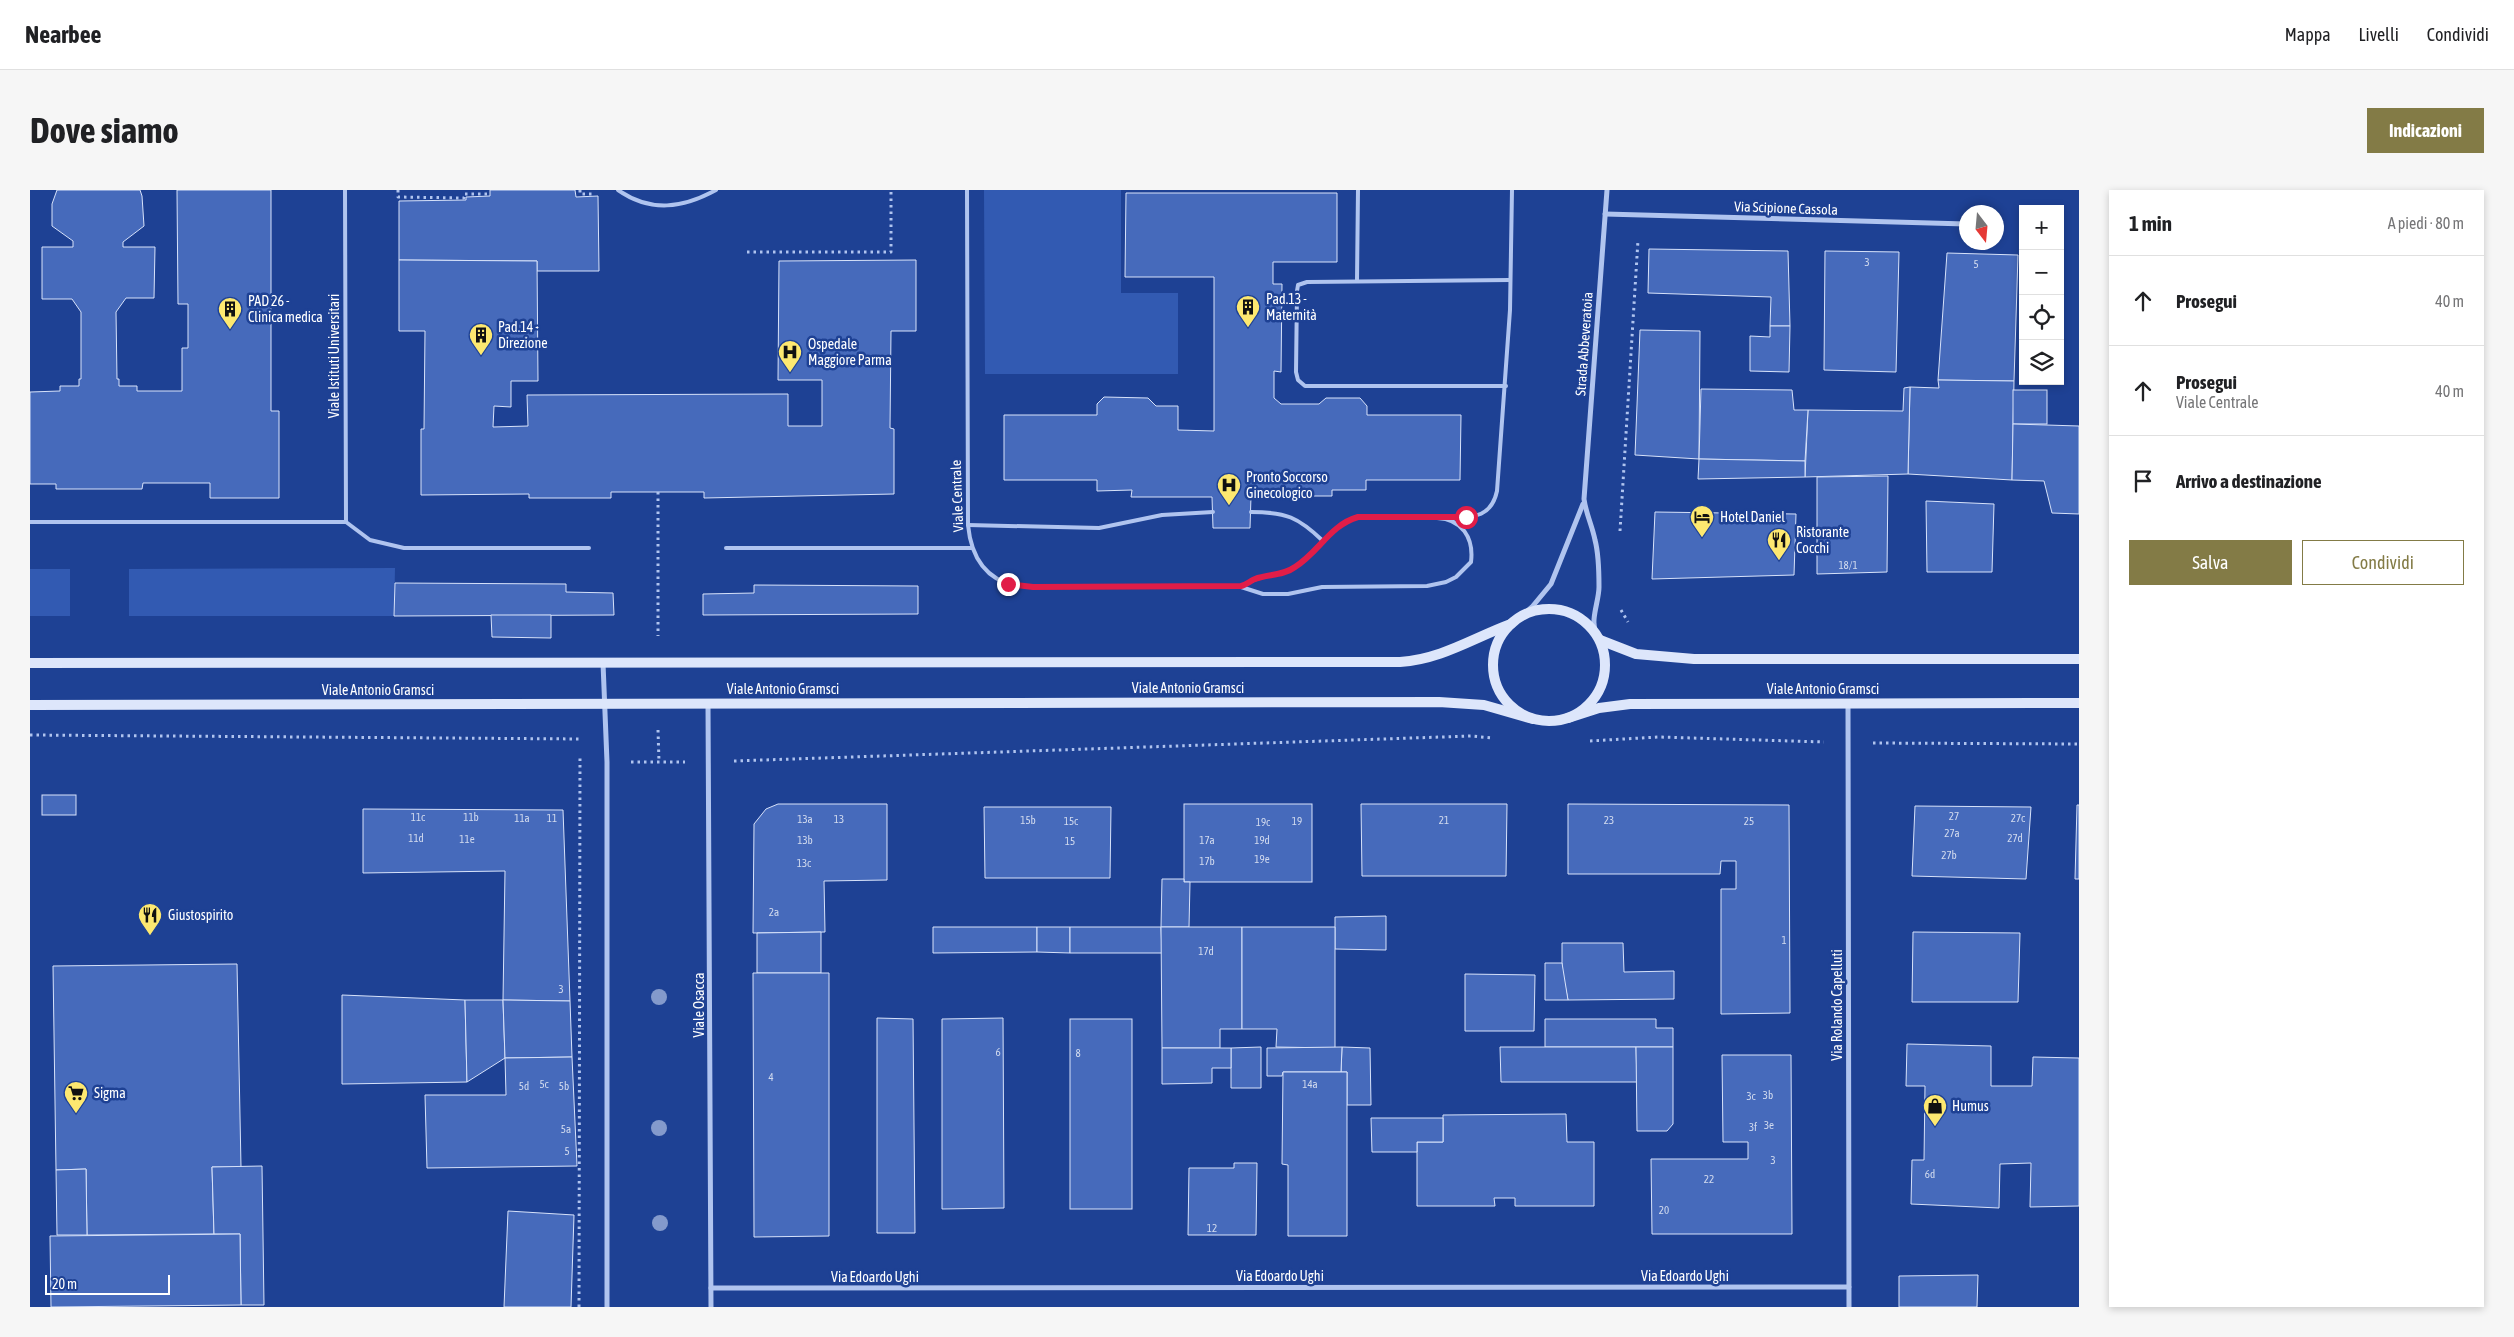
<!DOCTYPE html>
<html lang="it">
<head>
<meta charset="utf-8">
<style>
  :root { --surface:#fff; --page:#f6f6f6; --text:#202124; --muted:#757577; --line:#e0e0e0; --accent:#837b46 }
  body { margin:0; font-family:"Asap Condensed",sans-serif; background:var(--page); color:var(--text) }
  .controls { position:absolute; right:15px; top:15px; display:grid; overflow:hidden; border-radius:0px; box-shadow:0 2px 8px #0003 }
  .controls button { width:45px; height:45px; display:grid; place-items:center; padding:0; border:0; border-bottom:1px solid var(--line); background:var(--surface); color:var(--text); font:25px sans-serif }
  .compass { position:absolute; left:1929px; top:15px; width:45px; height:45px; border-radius:50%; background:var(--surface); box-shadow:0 2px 8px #0003; rotate:164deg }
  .scale { position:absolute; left:15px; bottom:12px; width:125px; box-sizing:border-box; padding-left:5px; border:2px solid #fff; border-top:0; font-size:14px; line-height:18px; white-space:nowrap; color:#fff; -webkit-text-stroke:4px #1e4194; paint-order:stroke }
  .stop { position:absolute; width:15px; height:15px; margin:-11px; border:4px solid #e11d48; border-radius:50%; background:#fff }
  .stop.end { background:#e11d48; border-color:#fff; box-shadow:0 1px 5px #0008 }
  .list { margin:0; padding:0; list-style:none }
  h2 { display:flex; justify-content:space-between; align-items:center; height:65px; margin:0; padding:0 20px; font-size:21px }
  h2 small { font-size:16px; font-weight:400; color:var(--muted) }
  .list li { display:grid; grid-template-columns:32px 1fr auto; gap:15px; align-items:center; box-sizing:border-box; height:90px; padding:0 20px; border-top:1px solid var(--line) }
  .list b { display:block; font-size:19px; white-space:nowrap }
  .list p { margin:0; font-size:16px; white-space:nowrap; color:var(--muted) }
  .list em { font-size:16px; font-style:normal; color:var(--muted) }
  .actions { display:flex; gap:10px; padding:15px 20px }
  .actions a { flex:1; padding:11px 0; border:1px solid var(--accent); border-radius:0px; text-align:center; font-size:18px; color:var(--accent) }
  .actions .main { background:var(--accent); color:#fff }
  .icon { flex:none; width:28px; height:28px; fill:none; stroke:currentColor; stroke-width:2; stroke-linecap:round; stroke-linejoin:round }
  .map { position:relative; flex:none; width:2049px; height:1117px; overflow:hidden; border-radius:0px }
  header { display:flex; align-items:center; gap:30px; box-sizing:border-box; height:70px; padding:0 25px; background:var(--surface); border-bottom:1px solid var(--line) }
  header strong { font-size:24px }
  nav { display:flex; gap:28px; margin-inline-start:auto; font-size:18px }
  .intro { display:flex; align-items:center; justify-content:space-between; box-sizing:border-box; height:120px; padding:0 30px }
  h1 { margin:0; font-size:35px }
  .button { padding:12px 22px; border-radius:0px; background:var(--accent); color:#fff; font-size:18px; font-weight:700 }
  main { display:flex; gap:30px; padding:0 30px }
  aside { flex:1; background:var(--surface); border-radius:0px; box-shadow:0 2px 8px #0003 }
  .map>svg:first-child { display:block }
  .green { fill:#325ab2 }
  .building { fill:#466abb; stroke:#d7e2fa }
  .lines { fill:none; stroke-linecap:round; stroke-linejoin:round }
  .path { stroke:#b0c4ef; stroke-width:3; stroke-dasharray:2.5 4; stroke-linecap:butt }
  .service { stroke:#b0c4ef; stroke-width:4 }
  .minor { stroke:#b0c4ef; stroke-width:5 }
  .secondary { stroke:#dde6fb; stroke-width:10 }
  .tree { fill:#849acc }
  .route { stroke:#e11d48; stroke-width:6 }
  .labels { text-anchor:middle; stroke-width:5; stroke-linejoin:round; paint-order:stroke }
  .number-label { font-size:11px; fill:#d1daee }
  .street-label { font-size:14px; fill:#fff; stroke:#1e4194 }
  .poi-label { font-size:14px; fill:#fff; stroke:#1e4194; text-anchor:start }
</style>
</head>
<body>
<header>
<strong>Nearbee</strong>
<nav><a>Mappa</a><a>Livelli</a><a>Condividi</a></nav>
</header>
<div class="intro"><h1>Dove siamo</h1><a class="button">Indicazioni</a></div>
<main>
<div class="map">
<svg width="2049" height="1117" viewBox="0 0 2049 1117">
  <rect width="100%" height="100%" fill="#1e4194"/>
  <g class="green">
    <polygon points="954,0 1091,0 1091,103 1148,103 1148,184 955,184"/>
    <polygon points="365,378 364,426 99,426 99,379"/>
    <rect x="0" y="379" width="40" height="47"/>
  </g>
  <g class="building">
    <polygon points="27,0 110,0 112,6 114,36 93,52 93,57 125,57 124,108 96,108 86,122 87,189 89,189 89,196 107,196 107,201 152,201 152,158 158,158 158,114 148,114 147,0 241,0 241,221 249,221 249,308 180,308 180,293 113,293 112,299 26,299 26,294 0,294 0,202 30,201 30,196 49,196 49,189 51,189 51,122 42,109 12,109 12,57 43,57 43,51 22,36 22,14"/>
    <polygon points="460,0 545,0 546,7 568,6 569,81 507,81 507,71 369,70 369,11 436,10 436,7 460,6"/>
    <polygon points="1096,3 1307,3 1307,72 1243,72 1243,94 1252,94 1251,182 1244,181 1244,208 1251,214 1289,214 1296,208 1330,208 1337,216 1337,225 1431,225 1430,290 1336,290 1336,300 1302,300 1302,306 1221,306 1220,338 1183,338 1182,307 1101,307 1102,300 1067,301 1067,290 974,290 974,225 1067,225 1067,214 1074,207 1118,208 1126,216 1148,216 1148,240 1184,241 1184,87 1095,87"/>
    <polygon points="1619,59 1758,61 1760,136 1740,136 1741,107 1618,103"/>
    <polygon points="1795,61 1869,62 1866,182 1794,180"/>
    <polygon points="1917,63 1988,65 1984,191 1908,190"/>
    <polygon points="369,70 507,71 508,191 481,191 481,217 464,216 463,237 498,236 497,205 758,204 758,236 792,236 792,190 748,190 749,71 886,70 886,141 861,141 860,238 864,239 864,304 674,308 674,302 581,302 581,308 499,308 499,304 391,305 391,239 394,239 395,141 369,141"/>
    <polygon points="1740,136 1760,136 1759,182 1720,181 1720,146 1740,147"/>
    <polygon points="1610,140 1670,141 1669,269 1605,265"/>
    <polygon points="1908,190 1984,191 1982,290 1878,284 1880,197 1909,198"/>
    <polygon points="1880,197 1878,284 1775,287 1778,220 1873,221 1874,198"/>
    <polygon points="1671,199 1762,200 1764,220 1778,220 1775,271 1669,269"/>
    <rect x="1983" y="200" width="34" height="34"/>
    <polygon points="1983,234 2049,236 2049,324 2022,323 2014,291 1982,290"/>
    <polygon points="1669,269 1775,271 1775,287 1668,289"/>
    <polygon points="1858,286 1857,382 1787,384 1787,287"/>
    <polygon points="1896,311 1964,314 1962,382 1897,382"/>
    <polygon points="1625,322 1766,324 1764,385 1622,389"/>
    <polygon points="365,393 536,394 536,402 583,403 584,425 364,426"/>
    <polygon points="724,395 888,396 888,424 673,425 673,404 724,403"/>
    <polygon points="461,425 521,425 521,448 462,447"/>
    <rect x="12" y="605" width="34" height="20"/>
    <polygon points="748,614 857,614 857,690 794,691 795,742 723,743 724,634 736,619"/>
    <rect x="1154" y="614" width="128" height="78"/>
    <polygon points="1331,614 1477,614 1476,686 1332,686"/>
    <polygon points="1538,614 1759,615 1760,823 1691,824 1691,699 1706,699 1706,671 1691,671 1690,684 1538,684"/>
    <polygon points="2047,615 2049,615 2049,689 2045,689"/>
    <polygon points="1885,616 2001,617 1996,689 1882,686"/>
    <polygon points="954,617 1081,617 1080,688 955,688"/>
    <polygon points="333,619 533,620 540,811 473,810 475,681 333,683"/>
    <polygon points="1132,689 1154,689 1154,692 1160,692 1159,737 1131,737"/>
    <polygon points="1356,726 1356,760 1305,759 1305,727"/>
    <polygon points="903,737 1007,737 1007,762 903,763"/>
    <polygon points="1007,737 1040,737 1040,763 1007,762"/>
    <polygon points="1040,737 1131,737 1132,763 1040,763"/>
    <polygon points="1131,737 1212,737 1212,839 1190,839 1190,858 1132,858"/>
    <polygon points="1212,737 1305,737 1305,858 1246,857 1247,839 1212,839"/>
    <polygon points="791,742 791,783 727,783 727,743"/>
    <polygon points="1883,742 1990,743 1988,812 1882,812"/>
    <polygon points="1532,753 1593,753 1594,782 1644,781 1644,809 1538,810 1532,781"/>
    <polygon points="1515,773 1532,773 1538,810 1515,810"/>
    <polygon points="207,774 211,977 182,977 184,1044 57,1045 56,979 26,980 23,776"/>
    <polygon points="723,783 799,783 799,1046 724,1047"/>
    <polygon points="1435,784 1505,785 1504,841 1435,841"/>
    <polygon points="312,805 435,810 437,892 312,894"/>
    <polygon points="435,810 473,810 475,868 437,892"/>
    <polygon points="473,810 540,811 542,867 475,868"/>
    <polygon points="847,828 883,829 885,1043 847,1043"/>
    <polygon points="973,828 974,1018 912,1019 912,829"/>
    <rect x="1040" y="829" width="62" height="190"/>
    <polygon points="1515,829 1626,829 1626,838 1643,838 1643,857 1515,857"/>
    <polygon points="1877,854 1961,856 1961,896 2002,896 2003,867 2049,868 2049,1016 2000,1017 2001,973 1970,974 1969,1018 1881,1014 1882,970 1894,970 1895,896 1876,896"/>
    <polygon points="1231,857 1231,898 1201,898 1201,858"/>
    <polygon points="1312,857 1340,858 1341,915 1317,915 1317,882 1311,882"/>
    <polygon points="1312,857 1311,882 1253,882 1252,886 1237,886 1237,858"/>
    <polygon points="1470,857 1606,857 1607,892 1471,892"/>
    <polygon points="1606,857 1643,857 1643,934 1637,941 1607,941"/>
    <polygon points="1132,858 1201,858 1201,878 1182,878 1182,893 1132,894"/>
    <polygon points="1692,865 1761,865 1762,1044 1622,1044 1621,969 1718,969 1718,952 1693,952"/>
    <polygon points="542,867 547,976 397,978 395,905 476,905 475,868"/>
    <polygon points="1253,882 1317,882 1317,1046 1258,1046 1258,975 1252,974"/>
    <polygon points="1536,924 1537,952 1564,952 1564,1016 1485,1016 1485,1008 1464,1008 1465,1016 1387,1016 1387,952 1413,952 1413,925"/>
    <polygon points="1341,928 1413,928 1413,952 1387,952 1387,962 1342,962"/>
    <polygon points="1204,973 1227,973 1226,1045 1158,1045 1159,978 1204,978"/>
    <polygon points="232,976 234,1115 211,1115 210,1044 184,1044 182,977"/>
    <polygon points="56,979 57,1045 27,1045 26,980"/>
    <polygon points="478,1021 544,1025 541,1117 474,1117"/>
    <polygon points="210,1044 211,1115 21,1117 20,1046"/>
    <polygon points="1948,1085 1947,1117 1869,1117 1869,1086"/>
  </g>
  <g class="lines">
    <g class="path">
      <polyline points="368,0 368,7 434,8 434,4 457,4 457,0"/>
      <polyline points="550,0 550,4 565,4"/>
      <polyline points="717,62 861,62 861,0"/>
      <polyline points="628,302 628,446"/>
      <polyline points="1590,341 1608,50"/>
      <polyline points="1591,420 1598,432"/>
      <polyline points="628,540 629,572"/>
      <polyline points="0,545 551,549"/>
      <polyline points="1560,551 1629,547 1794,552"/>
      <polyline points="1843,553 2049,554"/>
      <polyline points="704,571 1441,546 1462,548"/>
      <polyline points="601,572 655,572"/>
      <polyline points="549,1117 550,568"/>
    </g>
    <g class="service">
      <polyline points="315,0 316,332"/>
      <path d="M588 0C621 23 653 18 686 0"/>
      <path d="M937 0 938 335C941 366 954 389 986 396H1208L1233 404H1258L1292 397 1397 396 1416 392 1426 387 1441 372C1444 348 1432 329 1407 328"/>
      <polyline points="1327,91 1328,0"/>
      <polyline points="1476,196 1275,196 1268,190 1266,182 1267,101 1268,95 1277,92 1480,90"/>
      <path d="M1221 322C1256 322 1268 327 1293 351"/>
      <path d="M1418 328C1441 327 1461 329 1467 301L1480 120 1482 0"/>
      <polyline points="0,332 316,332 340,350 374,358 559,358"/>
      <polyline points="938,335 1069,338 1132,325 1183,322"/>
      <polyline points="696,358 942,358"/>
      <path d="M1210 396C1216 395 1219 392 1224 390 1239 383 1254 386 1268 375 1290 359 1301 335 1328 327L1408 328"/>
    </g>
    <g class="minor">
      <polyline points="1575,24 1936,34"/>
      <polyline points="1489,428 1502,417 1521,394 1553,314"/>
      <path d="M1566 443C1560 430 1569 411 1569 397 1569 381 1569 365 1565 350 1562 335 1556 324 1554 309L1577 0"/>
      <polyline points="573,473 577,572 577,1117"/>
      <polyline points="678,513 681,1117"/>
      <polyline points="1818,514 1819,1117"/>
      <polyline points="681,1098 1819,1097"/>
    </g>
    <g class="secondary">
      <circle cx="1519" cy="475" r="56"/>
      <polyline points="1570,450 1606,464 1664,469 2049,469"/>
      <path d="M0 473 1370 472C1412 469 1443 448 1481 434"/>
      <polyline points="0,515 1409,512 1454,515 1503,529"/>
      <polyline points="1538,528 1569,518 1600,514 2049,513"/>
    </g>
  </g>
  <g class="tree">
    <circle cx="629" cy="807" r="8"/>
    <circle cx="629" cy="938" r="8"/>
    <circle cx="630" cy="1033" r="8"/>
  </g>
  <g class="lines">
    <path class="route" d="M978 394 1003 397 1211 396C1216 395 1220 391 1225 389 1238 384 1253 386 1265 377 1289 362 1300 335 1328 327H1436"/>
  </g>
  <defs>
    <g id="building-pin" transform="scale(1.25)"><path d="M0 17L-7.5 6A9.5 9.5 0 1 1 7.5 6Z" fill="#fde870" stroke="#1e4194"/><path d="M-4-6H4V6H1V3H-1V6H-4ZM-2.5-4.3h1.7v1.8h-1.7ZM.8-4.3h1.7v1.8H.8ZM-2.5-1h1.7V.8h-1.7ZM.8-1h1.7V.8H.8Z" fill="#111"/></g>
    <g id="hospital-pin" transform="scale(1.25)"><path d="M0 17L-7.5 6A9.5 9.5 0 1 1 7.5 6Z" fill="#fde870" stroke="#1e4194"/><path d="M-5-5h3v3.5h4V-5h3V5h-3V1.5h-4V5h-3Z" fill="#111"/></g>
    <g id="hotel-pin" transform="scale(1.25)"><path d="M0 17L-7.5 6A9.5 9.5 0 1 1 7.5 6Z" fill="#fde870" stroke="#1e4194"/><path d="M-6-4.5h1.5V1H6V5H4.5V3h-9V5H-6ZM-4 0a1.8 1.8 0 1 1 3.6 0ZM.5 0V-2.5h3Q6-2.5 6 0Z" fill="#111"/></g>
    <g id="restaurant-pin" transform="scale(1.25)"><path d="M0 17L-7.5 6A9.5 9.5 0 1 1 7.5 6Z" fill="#fde870" stroke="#1e4194"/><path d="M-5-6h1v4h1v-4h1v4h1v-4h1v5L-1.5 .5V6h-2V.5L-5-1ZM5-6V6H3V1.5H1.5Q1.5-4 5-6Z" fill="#111"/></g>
    <g id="supermarket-pin" transform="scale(1.25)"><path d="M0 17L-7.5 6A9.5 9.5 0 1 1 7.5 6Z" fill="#fde870" stroke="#1e4194"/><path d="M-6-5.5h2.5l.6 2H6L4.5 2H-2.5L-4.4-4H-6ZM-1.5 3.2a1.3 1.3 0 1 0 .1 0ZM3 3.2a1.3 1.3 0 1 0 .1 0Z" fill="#111"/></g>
    <g id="shop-pin" transform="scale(1.25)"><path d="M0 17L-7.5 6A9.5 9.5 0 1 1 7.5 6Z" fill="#fde870" stroke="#1e4194"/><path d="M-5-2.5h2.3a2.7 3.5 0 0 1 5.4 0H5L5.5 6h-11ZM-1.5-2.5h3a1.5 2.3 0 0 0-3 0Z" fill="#111"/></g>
  </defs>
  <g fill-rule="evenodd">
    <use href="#building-pin" x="1218" y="117"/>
    <use href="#building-pin" x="200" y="119"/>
    <use href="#building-pin" x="451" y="145"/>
    <use href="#hospital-pin" x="760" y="162"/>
    <use href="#hospital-pin" x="1199" y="295"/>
    <use href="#hotel-pin" x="1672" y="327"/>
    <use href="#restaurant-pin" x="1749" y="350"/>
    <use href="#restaurant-pin" x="120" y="725"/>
    <use href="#supermarket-pin" x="46" y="903"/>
    <use href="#shop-pin" x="1905" y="916"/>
  </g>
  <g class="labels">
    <g class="number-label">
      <text x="1837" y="76">3</text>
      <text x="1946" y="78">5</text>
      <text x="1818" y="379">18/1</text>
      <text x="1924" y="630">27</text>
      <text x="388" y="631">11c</text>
      <text x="441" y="631">11b</text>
      <text x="492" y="632">11a</text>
      <text x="522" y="632">11</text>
      <text x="1988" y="632">27c</text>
      <text x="775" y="633">13a</text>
      <text x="809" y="633">13</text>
      <text x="998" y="634">15b</text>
      <text x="1414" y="634">21</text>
      <text x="1579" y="634">23</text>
      <text x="1041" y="635">15c</text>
      <text x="1267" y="635">19</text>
      <text x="1719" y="635">25</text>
      <text x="1233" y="636">19c</text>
      <text x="1922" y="647">27a</text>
      <text x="386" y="652">11d</text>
      <text x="1985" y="652">27d</text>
      <text x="437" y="653">11e</text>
      <text x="775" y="654">13b</text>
      <text x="1177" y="654">17a</text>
      <text x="1232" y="654">19d</text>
      <text x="1040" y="655">15</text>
      <text x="1919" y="669">27b</text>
      <text x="1232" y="673">19e</text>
      <text x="1177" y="675">17b</text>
      <text x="774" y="677">13c</text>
      <text x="744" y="726">2a</text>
      <text x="1754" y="754">1</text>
      <text x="1176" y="765">17d</text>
      <text x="531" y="803">3</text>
      <text x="968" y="866">6</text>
      <text x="1048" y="867">8</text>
      <text x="741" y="891">4</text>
      <text x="514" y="898">5c</text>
      <text x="1280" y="898">14a</text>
      <text x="494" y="900">5d</text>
      <text x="534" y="900">5b</text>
      <text x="1738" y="909">3b</text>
      <text x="1721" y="910">3c</text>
      <text x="1739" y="939">3e</text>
      <text x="1723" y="941">3f</text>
      <text x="536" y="943">5a</text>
      <text x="537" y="965">5</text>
      <text x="1743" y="974">3</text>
      <text x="1900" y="988">6d</text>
      <text x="1679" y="993">22</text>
      <text x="1634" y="1024">20</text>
      <text x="1182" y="1042">12</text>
    </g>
    <g class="street-label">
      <text transform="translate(1756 18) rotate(2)" y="5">Via Scipione Cassola</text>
      <text transform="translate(1554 154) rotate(-86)" y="5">Strada Abbeveratoia</text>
      <text transform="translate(304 166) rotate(-90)" y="5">Viale Istituti Universitari</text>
      <text transform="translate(927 306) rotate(-92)" y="5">Viale Centrale</text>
      <text x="1158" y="503">Viale Antonio Gramsci</text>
      <text x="753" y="504">Viale Antonio Gramsci</text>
      <text x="1793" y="504">Viale Antonio Gramsci</text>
      <text x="348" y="505">Viale Antonio Gramsci</text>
      <text transform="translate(669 815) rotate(-90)" y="5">Viale Osacca</text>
      <text transform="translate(1807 815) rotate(-90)" y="5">Via Rolando Capelluti</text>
      <text x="1250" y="1091">Via Edoardo Ughi</text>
      <text x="1655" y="1091">Via Edoardo Ughi</text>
      <text x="845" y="1092">Via Edoardo Ughi</text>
    </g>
    <g class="poi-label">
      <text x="1236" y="114">Pad.13 -<tspan x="1236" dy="16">Maternità</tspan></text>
      <text x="218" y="116">PAD 26 -<tspan x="218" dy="16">Clinica medica</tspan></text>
      <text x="468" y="142">Pad.14 -<tspan x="468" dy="16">Direzione</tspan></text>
      <text x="778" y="159">Ospedale<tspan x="778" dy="16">Maggiore Parma</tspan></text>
      <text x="1216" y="292">Pronto Soccorso<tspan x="1216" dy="16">Ginecologico</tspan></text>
      <text x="1690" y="332">Hotel Daniel</text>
      <text x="1766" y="347">Ristorante<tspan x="1766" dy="16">Cocchi</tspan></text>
      <text x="138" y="730">Giustospirito</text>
      <text x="64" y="908">Sigma</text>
      <text x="1922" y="921">Humus</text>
    </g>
  </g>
</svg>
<div class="controls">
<button>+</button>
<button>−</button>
<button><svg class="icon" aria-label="locate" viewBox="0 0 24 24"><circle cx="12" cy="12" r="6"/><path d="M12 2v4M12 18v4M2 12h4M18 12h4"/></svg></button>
<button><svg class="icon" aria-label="layers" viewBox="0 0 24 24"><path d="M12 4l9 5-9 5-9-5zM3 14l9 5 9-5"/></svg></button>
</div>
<svg class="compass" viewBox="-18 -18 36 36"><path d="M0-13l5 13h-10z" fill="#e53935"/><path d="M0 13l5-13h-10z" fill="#757577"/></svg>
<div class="scale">20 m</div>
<div class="stop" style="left:1436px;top:327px"></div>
<div class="stop end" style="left:978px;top:394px"></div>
</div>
<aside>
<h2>1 min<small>A piedi · 80 m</small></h2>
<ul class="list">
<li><svg class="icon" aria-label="ahead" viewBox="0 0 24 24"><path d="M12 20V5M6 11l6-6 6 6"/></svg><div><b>Prosegui</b></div><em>40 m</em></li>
<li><svg class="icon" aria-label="ahead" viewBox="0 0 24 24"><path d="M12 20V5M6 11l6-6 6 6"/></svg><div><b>Prosegui</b><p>Viale Centrale</p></div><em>40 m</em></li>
<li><svg class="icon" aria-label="arrive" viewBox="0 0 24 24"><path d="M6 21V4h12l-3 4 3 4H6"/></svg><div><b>Arrivo a destinazione</b></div></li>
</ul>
<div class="actions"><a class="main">Salva</a><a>Condividi</a></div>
</aside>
</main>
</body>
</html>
